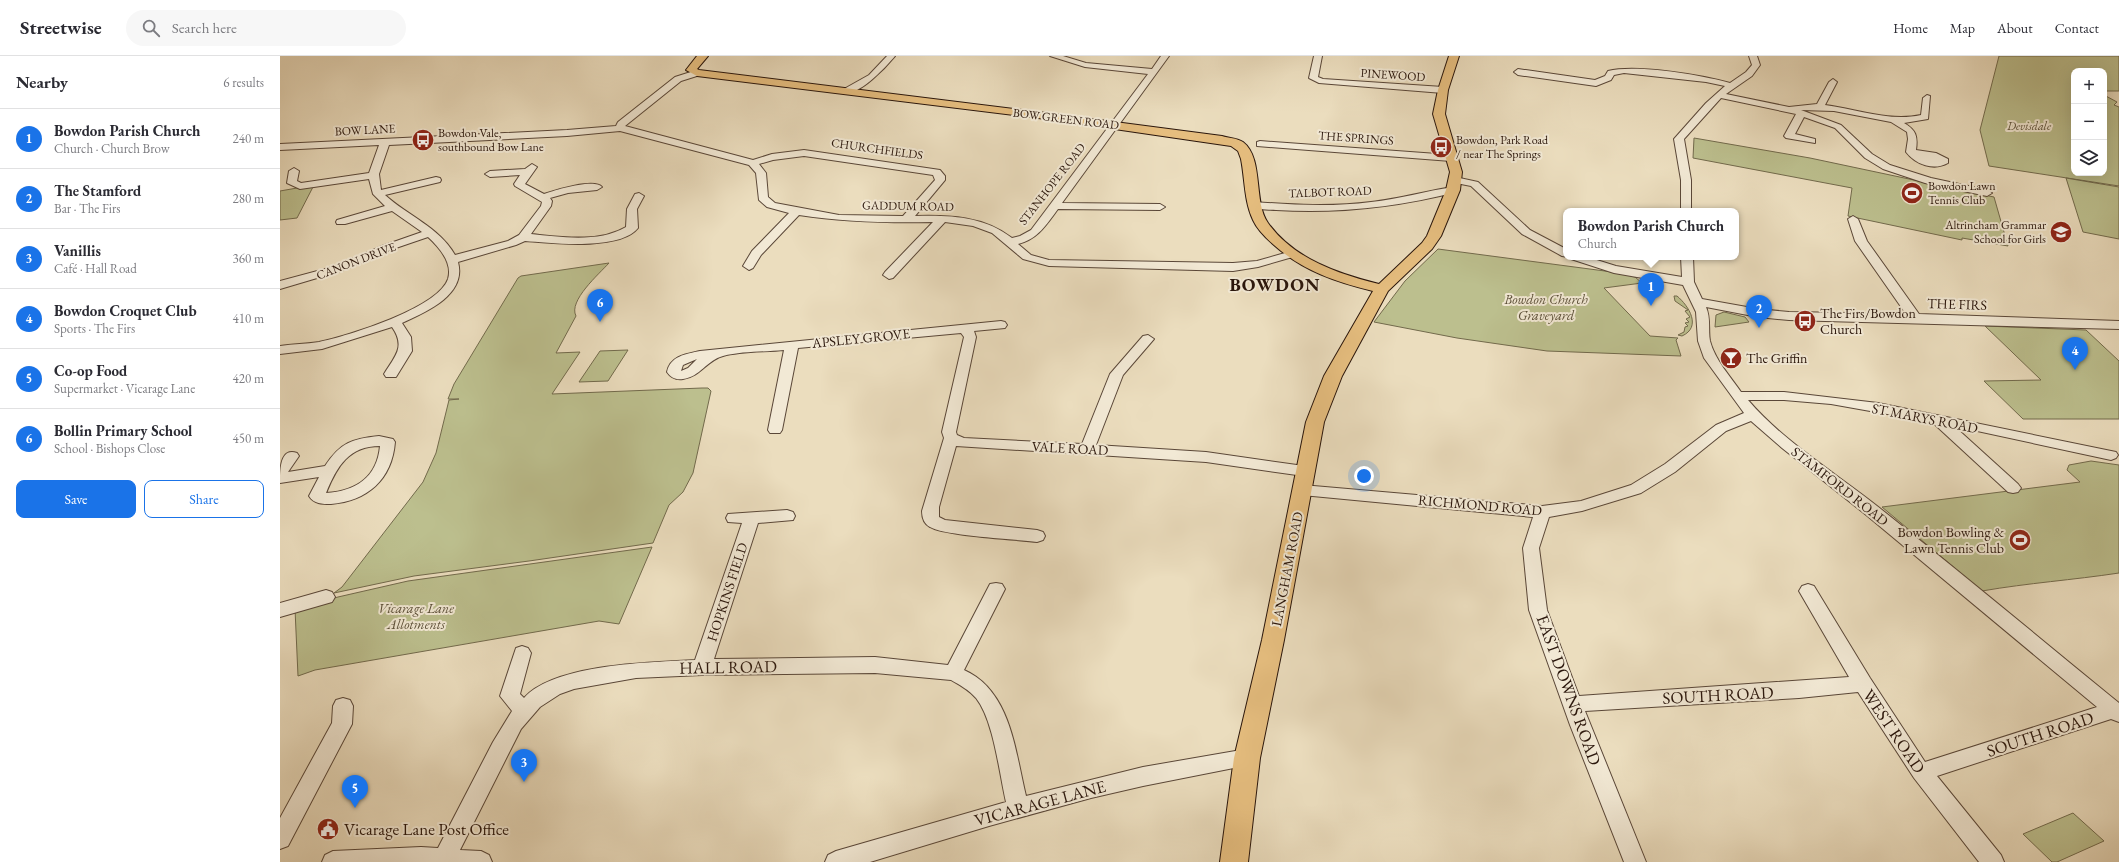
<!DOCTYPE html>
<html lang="en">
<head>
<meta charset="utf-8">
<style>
  :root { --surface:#fff; --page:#f7f7f7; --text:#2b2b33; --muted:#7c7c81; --line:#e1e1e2; --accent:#1a73e8 }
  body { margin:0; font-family:"EB Garamond",serif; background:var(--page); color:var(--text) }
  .controls { position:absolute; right:12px; top:12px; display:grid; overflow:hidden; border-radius:8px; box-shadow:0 4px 16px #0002 }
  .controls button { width:36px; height:36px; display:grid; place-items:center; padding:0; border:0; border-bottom:1px solid var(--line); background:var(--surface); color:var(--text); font:20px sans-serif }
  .you { position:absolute; left:1084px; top:420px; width:14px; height:14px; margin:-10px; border:3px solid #fff; border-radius:50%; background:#1a73e8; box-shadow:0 0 0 6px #1a73e833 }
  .badge { display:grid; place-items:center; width:26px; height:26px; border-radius:50%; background:var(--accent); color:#fff; font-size:13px; font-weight:700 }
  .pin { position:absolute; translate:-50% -33px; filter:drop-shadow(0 1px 2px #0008) }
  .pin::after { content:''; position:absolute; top:21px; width:14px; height:12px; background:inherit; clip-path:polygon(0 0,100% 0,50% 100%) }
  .popup { position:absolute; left:1283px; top:152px; width:176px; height:52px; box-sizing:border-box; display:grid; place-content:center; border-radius:8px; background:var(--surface); filter:drop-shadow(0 1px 3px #0005); font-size:13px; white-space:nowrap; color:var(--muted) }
  .popup b { font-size:15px; color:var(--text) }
  .popup::after { content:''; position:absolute; left:50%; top:100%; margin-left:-8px; border:8px solid transparent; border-top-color:var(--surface) }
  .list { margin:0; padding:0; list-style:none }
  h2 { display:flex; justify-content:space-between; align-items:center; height:52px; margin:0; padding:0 16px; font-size:17px }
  h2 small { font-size:13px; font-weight:400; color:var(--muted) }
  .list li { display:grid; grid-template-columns:26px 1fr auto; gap:12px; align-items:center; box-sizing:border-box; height:60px; padding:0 16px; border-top:1px solid var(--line) }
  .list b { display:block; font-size:15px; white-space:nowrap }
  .list p { margin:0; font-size:13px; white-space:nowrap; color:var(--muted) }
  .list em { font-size:13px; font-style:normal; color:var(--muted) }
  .actions { display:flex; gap:8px; padding:12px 16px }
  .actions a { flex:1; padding:9px 0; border:1px solid var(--accent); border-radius:8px; text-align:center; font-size:14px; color:var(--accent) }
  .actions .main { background:var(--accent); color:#fff }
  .icon { flex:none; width:22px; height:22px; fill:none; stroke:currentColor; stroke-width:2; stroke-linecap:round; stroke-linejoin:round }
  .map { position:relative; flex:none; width:1839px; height:806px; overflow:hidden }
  header { display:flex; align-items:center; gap:24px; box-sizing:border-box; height:56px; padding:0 20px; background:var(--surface); border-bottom:1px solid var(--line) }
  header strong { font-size:19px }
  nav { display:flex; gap:22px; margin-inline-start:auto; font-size:14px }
  .search { width:280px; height:36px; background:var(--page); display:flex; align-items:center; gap:10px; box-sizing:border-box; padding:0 14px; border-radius:22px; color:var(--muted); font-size:15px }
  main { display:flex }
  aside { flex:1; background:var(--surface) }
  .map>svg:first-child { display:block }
  .green { fill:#bcbf8e; stroke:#726a4c }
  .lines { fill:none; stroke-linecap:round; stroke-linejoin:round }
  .minor-casing { stroke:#5a4738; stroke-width:2 }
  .major-casing { stroke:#29150b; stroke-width:2 }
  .minor { fill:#f2e9d5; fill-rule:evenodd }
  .major { fill:#e6be7f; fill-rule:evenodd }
  .labels { text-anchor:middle; stroke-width:4; stroke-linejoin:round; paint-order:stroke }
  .far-street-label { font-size:12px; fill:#29150b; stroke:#f2e9d5 }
  .far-park-label { font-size:12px; font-style:italic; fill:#5c5039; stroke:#f2e9d5 }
  .far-poi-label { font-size:12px; fill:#29150b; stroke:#f2e9d5; text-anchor:start }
  .park-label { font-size:14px; font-style:italic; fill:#5c5039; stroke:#f2e9d5 }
  .street-label { font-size:14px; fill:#29150b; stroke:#f2e9d5 }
  .poi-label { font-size:14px; fill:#29150b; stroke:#f2e9d5; text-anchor:start }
  .near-street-label { font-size:17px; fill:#29150b; stroke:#f2e9d5 }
  .near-poi-label { font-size:17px; fill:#29150b; stroke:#f2e9d5; text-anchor:start }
  .district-label { font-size:18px; font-weight:bold; letter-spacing:1px; fill:#29150b; stroke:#f2e9d5 }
</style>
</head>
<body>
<header>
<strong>Streetwise</strong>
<div class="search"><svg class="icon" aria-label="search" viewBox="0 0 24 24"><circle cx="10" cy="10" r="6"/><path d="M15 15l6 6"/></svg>Search here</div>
<nav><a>Home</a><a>Map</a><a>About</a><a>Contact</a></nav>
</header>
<main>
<aside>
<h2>Nearby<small>6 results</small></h2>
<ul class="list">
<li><span class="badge">1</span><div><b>Bowdon Parish Church</b><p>Church · Church Brow</p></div><em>240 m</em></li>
<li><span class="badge">2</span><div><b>The Stamford</b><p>Bar · The Firs</p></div><em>280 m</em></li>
<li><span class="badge">3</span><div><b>Vanillis</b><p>Café · Hall Road</p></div><em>360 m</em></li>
<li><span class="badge">4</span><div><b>Bowdon Croquet Club</b><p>Sports · The Firs</p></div><em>410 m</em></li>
<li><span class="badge">5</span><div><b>Co-op Food</b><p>Supermarket · Vicarage Lane</p></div><em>420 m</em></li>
<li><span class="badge">6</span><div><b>Bollin Primary School</b><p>School · Bishops Close</p></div><em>450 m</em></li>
</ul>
<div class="actions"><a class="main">Save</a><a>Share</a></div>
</aside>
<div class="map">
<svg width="1839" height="806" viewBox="0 0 1839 806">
  <rect width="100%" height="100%" fill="#ebddbe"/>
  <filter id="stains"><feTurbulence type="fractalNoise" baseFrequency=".005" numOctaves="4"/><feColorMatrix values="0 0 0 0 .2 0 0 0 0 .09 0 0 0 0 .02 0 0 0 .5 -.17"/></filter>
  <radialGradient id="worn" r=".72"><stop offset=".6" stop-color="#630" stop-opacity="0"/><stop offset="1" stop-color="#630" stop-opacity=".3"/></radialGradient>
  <g class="green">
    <polygon points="1719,0 1839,0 1839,35 1824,35 1824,15 1794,15 1794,117 1824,117 1824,39 1837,46 1834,49 1839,51 1839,130 1709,110 1700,74"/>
    <polygon points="1414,82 1530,102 1714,141 1728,190 1682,182 1682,184 1568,160 1572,132 1413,102"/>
    <polygon points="1786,122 1839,131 1839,183 1803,176"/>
    <polygon points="34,129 17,162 0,164 0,135"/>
    <polygon points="1158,193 1340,217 1355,221 1362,227 1324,232 1370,280 1398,282 1396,284 1401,300 1267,295 1177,282 1094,266 1125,225"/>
    <path d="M329 207C319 218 288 245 296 260L276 297 300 296 272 338 422 332H428L431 335 413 417 403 436 389 449 373 487 249 505 134 520 54 537 62 531 143 426 156 397 169 344 179 343H168L174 328 238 222 241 220Z"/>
    <path d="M1394 240H1397C1409 250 1422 271 1402 280L1398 279 1404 276 1405 271 1408 270 1405 267 1409 266 1406 263 1410 261 1405 255 1408 254 1395 245Z"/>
    <polygon points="1444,256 1465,261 1469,266 1435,271 1436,259"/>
    <polygon points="1705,270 1806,274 1839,305 1839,363 1743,363 1704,325 1761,324"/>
    <polygon points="348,294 328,325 299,326 320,295"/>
    <path d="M1811 405 1839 409V517C1793 524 1748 527 1702 535L1602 451 1800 426 1787 414 1789 409Z"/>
    <polygon points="372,491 339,568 319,565 35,614 18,620 15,553 58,541 128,525"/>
    <polygon points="1793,757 1824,785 1777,806 1772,806 1743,778"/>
  </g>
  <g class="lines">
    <g class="minor-casing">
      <g id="minor">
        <path d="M607 0H615C606 11 579 40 564 37V33L589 19Z"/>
        <path d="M770 0H783L806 7 872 13 881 0H889L782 147 880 148 885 151 880 154 778 153C766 169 758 183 738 188L751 199 769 204 953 207 977 205 1012 195 1018 198 1016 200 978 211 953 215 769 210 743 203 712 177 693 170 665 166 613 222 609 223 603 219 605 216 653 166C606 167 566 166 519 159L481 199 473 212 469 214 463 210 472 195 509 157 487 151 479 144 476 117 469 109 340 75 287 80 109 89 99 118 101 134 156 121 160 122 161 124 160 126 105 139C128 160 159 171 175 199L228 185 239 179 261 150 262 146 235 130 234 128 240 119 210 121 205 118 210 115 245 113 252 108 257 111 245 128 264 138C275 134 315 122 322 131L317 134 288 137 270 142 272 145 271 150 251 178C281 181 319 187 346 171L347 153 355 138 359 137 364 140 357 153 358 172C340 195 271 187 245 185L236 189 178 206C187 239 146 256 122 267L131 281 132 295 116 321H106L104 318C115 300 126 291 112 271L42 293 0 298V290C13 288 26 288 39 286 68 280 158 252 168 223 173 207 159 191 148 181L110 194 64 214 0 233V225L56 210 102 190 142 176 112 155 65 168H57L56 166 57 164 105 150 93 138 89 123 20 133 7 127 9 115 14 112 19 115 17 125 21 127 89 117 99 89 0 94V88L287 74 336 70 338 66 395 21 417 14 420 15V19L401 25 345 70 473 104 492 98 524 94 660 114 665 120V124L635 160C669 159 704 160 732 182L740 180 751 174 868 18 805 11ZM524 100 653 119 655 124 623 160 559 159 495 147 488 141 486 117 479 108 493 104Z"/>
        <polygon points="1034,0 1042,0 1038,21 1043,23 1163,31 1167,34 1163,37 1039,27 1029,22"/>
        <path d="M1469 0H1477L1480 9 1472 20 1446 38 1509 51 1537 48 1549 26 1553 23 1557 26 1545 49C1577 53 1609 66 1641 59L1643 42 1647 39 1650 40 1648 63 1624 67C1636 74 1638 80 1636 94L1656 97 1668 103V107C1654 115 1636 109 1626 96L1628 83 1627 76 1611 66 1554 55 1521 54 1561 69 1592 98 1610 109 1651 122 1707 134 1712 137 1707 140 1645 127 1603 113 1585 102 1555 72 1524 61 1515 78 1535 83V87L1506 82 1504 80 1516 58 1441 42 1404 83 1411 124V155H1401V124L1394 83 1426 47 1445 30 1426 26 1344 17 1334 19 1331 24 1316 30 1238 19 1234 16 1238 13 1315 24 1325 20 1328 15C1356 8 1422 19 1450 27L1466 16 1472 9Z"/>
        <polygon points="980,85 1171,99 1176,102 1171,105 977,90 977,86"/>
        <polygon points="1175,121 1198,126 1250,174 1286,193 1286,201 1288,201 1282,200 1242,178 1191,130 1171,126 1170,124 1171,122"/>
        <path d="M1173 131 1177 132 1178 134 1177 136C1117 151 1057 158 996 154 989 153 974 155 970 149L975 146C1014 149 1053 151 1091 146 1119 143 1146 135 1173 131Z"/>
        <path d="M1573 160 1578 163 1587 185 1639 258 1839 265V273L1509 264 1478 261 1426 251C1431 262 1428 274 1430 285 1435 304 1450 320 1461 336H1504L1598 347 1836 396 1838 399 1836 402 1831 404 1674 370 1738 428 1741 432 1738 436 1733 437 1728 436 1652 366 1551 348 1504 344H1468C1504 386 1554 416 1597 450 1678 514 1758 581 1839 647V666L1831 663 1657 720 1721 799 1724 806H1699L1634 722 1578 636 1519 642 1305 655 1366 806H1344L1290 669 1249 554 1243 492 1253 461 1022 439 1017 438 1014 434 1017 430 1022 429 1262 450 1301 445 1351 429 1385 408 1436 369 1464 357 1424 302 1418 285 1416 256 1403 229 1334 217 1291 203 1289 201H1307L1336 210 1402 221 1401 201H1413L1414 226 1422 243 1478 253 1509 256 1626 258 1575 185 1568 163ZM1471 365 1502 392 1585 458 1817 651 1645 706 1590 622 1534 530 1528 528 1522 530 1519 535 1569 621 1299 640 1267 554 1259 492 1269 461 1302 455 1361 437 1395 416 1446 375Z"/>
        <path d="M721 265 725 266 727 269 725 272 694 275 696 281 676 376 677 379 684 382 802 388 830 318 863 280 868 279 874 283 843 319 816 389 926 396 1024 410 1029 411 1032 415 1029 419 1024 420 926 406 676 390 659 451V461L665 464 757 474 763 476 765 480 763 484 757 486C735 483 665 480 650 471 644 468 642 461 642 455L664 382 662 376 684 281 681 277 518 292 502 374 500 377H490L488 374 504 294C485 296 462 295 443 300 427 304 420 321 403 323 396 324 391 322 387 316 390 300 406 298 420 295ZM417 303 408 312 401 315 403 309Z"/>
        <path d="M99 380 113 383 115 386C112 424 87 445 51 448 42 448 34 448 29 440L39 421 0 427C0 414 0 391 17 397L19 400 8 416 45 410C61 386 72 383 99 380ZM100 390C97 422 75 435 46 437 57 410 69 390 100 390Z"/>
        <path d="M507 454 513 456 515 460 513 464 478 467 434 603 595 601 668 609 710 528 716 527 722 528 725 533 684 614C731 635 735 695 746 740L863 711 967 693 974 696 977 702 974 708 863 730 811 742 709 770 590 806H545L548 799 556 795 726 746C719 716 714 665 696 642 689 634 680 629 671 624L595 617 422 619 356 622 294 633 280 638 260 651 241 673 180 794 201 795 209 799 212 806H42L45 799 53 795 141 791 158 792 213 686 232 655 220 640 236 592 242 590 248 592 251 597 240 638 244 642C274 608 372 606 415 604L462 467 448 466 446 462 448 458Z"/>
        <polygon points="46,534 52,536 55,541 52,546 0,561 0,547"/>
        <polygon points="63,642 70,644 73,650 72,668 8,790 0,793 0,762 52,667 53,650 56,644"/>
      </g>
    </g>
    <g class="major-casing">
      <path id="major" d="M417 0H428L417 13 419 14 766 57 942 80C948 82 957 82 963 86 984 102 973 146 988 167 1014 203 1058 218 1099 228L1142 187 1147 180 1166 134 1170 116 1153 58 1158 34 1169 0H1179L1168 34 1165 58 1182 116 1180 134 1161 180 1152 193 1108 235 1062 320 1044 366 1004 584 980 702 968 806H940L954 702 982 584 1026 366 1044 320 1093 235C1056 226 1023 215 994 189 986 182 977 173 973 164 964 145 965 123 961 103L958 95 951 90 766 63 417 20 406 14Z"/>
    </g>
    <use href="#minor" class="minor"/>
    <use href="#major" class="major"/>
  </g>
  <defs>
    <g id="bus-disc" transform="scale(1.15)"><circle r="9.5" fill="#8f2418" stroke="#f2e9d5"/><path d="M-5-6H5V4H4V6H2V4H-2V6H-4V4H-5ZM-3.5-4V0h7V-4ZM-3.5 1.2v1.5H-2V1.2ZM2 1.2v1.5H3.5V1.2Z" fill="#fff"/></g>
    <g id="stadium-disc" transform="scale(1.15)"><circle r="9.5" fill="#8f2418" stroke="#f2e9d5"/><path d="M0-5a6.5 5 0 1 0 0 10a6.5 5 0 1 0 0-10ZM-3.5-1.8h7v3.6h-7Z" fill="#fff"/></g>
    <g id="school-disc" transform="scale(1.15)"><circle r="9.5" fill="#8f2418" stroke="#f2e9d5"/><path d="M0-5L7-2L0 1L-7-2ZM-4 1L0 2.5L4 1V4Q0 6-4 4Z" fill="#fff"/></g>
    <g id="bar-disc" transform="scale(1.15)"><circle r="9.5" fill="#8f2418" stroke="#f2e9d5"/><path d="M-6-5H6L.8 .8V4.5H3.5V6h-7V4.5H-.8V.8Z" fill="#fff"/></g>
    <g id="civic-disc" transform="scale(1.15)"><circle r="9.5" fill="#8f2418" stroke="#f2e9d5"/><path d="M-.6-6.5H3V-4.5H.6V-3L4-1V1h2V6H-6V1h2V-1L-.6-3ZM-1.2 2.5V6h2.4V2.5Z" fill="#fff"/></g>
  </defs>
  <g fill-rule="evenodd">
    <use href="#bus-disc" x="143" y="84"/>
    <use href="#bus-disc" x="1161" y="91"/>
    <use href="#stadium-disc" x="1632" y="137"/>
    <use href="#school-disc" x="1781" y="176"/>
    <use href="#bus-disc" x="1525" y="265"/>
    <use href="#bar-disc" x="1451" y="302"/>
    <use href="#stadium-disc" x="1740" y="484"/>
    <use href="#civic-disc" x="48" y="773"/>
  </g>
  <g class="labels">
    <g class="far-street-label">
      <text transform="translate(1113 19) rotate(4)" y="4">PINEWOOD</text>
      <text transform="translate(786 63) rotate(7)" y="4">BOW GREEN ROAD</text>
      <text transform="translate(85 74) rotate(-3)" y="4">BOW LANE</text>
      <text transform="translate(1076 82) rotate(4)" y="4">THE SPRINGS</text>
      <text transform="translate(597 93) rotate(8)" y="4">CHURCHFIELDS</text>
      <text transform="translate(772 128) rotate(-52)" y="4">STANHOPE ROAD</text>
      <text transform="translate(1050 136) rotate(-2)" y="4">TALBOT ROAD</text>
      <text transform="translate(628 150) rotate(1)" y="4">GADDUM ROAD</text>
      <text transform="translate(76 205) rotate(-21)" y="4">CANON DRIVE</text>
    </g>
    <g class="far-park-label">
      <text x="1749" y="74">Devisdale</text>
    </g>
    <g class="far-poi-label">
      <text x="158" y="81">Bowdon Vale,<tspan x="158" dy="14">southbound Bow Lane</tspan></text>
      <text x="1176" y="88">Bowdon, Park Road<tspan x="1176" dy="14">/ near The Springs</tspan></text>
      <text x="1648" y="134">Bowdon Lawn<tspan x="1648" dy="14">Tennis Club</tspan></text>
      <text x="1766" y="173" text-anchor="end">Altrincham Grammar<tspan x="1766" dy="14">School for Girls</tspan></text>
    </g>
    <g class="park-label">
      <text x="1266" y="248">Bowdon Church<tspan x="1266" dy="16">Graveyard</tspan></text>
      <text x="136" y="557">Vicarage Lane<tspan x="136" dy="16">Allotments</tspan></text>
    </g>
    <g class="street-label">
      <text transform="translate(1677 248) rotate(2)" y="5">THE FIRS</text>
      <text transform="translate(581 282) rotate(-6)" y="5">APSLEY GROVE</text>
      <text transform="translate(1645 362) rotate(11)" y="5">ST MARYS ROAD</text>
      <text transform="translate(790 392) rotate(3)" y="5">VALE ROAD</text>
      <text transform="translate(1560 430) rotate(38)" y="5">STAMFORD ROAD</text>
      <text transform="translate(1200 449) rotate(5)" y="5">RICHMOND ROAD</text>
      <text transform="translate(1007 513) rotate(-79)" y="5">LANGHAM ROAD</text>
      <text transform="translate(447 536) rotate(-72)" y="5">HOPKINS FIELD</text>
    </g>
    <g class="poi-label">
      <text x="1540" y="262">The Firs/Bowdon<tspan x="1540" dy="16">Church</tspan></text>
      <text x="1466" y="307">The Griffin</text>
      <text x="1724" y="481" text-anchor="end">Bowdon Bowling &amp;<tspan x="1724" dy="16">Lawn Tennis Club</tspan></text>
    </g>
    <g class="near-street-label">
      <text transform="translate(448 611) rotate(-1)" y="6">HALL ROAD</text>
      <text transform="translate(1289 634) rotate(70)" y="6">EAST DOWNS ROAD</text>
      <text transform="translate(1438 639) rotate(-3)" y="6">SOUTH ROAD</text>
      <text transform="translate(1614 675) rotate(56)" y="6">WEST ROAD</text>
      <text transform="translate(1760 678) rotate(-18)" y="6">SOUTH ROAD</text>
      <text transform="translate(760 747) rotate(-15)" y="6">VICARAGE LANE</text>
    </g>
    <g class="near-poi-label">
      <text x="64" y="779">Vicarage Lane Post Office</text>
    </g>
    <g class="district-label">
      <text x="995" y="235">BOWDON</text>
    </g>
  </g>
  <rect width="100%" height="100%" filter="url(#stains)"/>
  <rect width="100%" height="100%" fill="url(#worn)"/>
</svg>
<div class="controls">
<button>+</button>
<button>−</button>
<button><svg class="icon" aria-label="layers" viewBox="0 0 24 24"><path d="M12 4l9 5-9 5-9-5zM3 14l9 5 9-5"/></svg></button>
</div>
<div class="you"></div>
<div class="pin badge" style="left:1371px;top:250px">1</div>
<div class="popup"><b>Bowdon Parish Church</b>Church</div>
<div class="pin badge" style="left:1479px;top:272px">2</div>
<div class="pin badge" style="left:244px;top:726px">3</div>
<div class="pin badge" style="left:1795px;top:314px">4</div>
<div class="pin badge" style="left:75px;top:752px">5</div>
<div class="pin badge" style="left:320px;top:266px">6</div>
</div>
</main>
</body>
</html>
